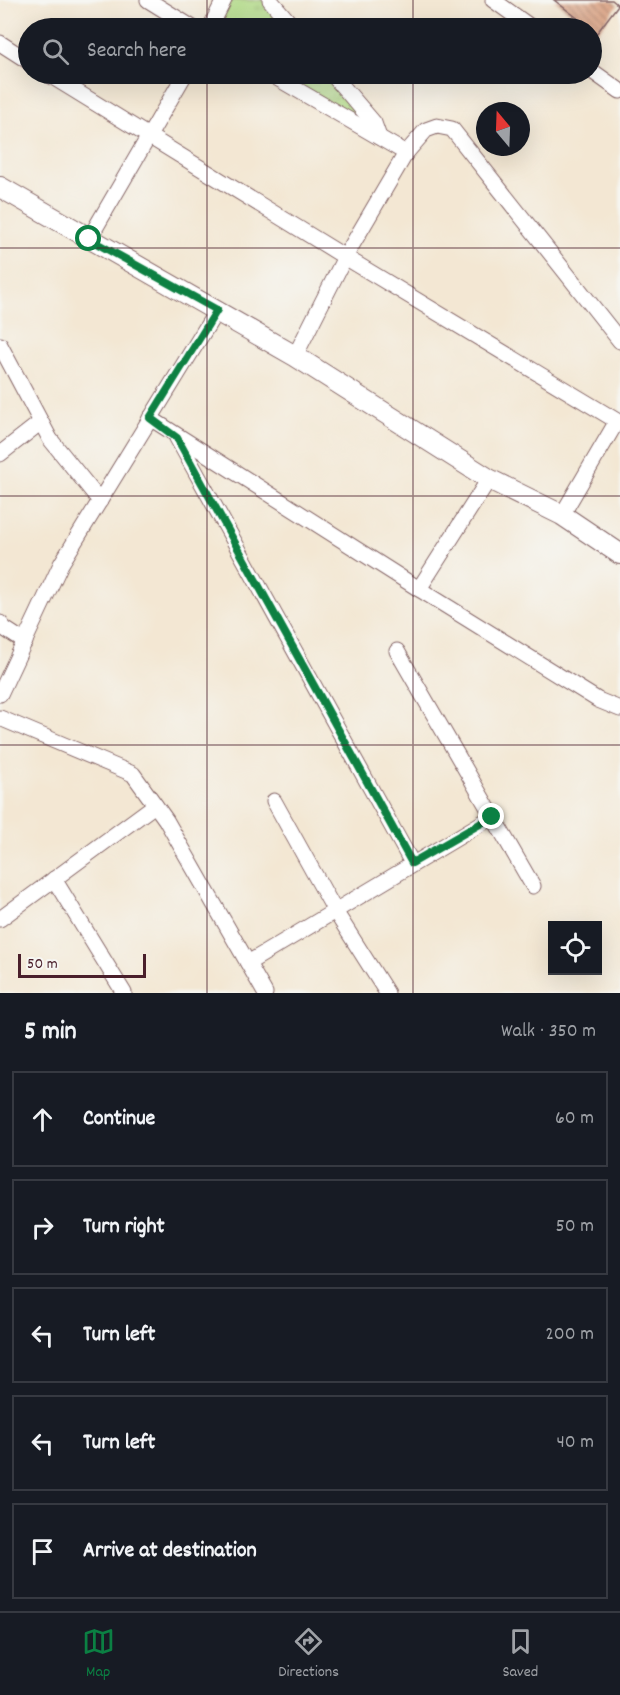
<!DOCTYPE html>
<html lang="en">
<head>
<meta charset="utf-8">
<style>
  :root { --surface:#171b24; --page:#20242c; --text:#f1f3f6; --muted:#9ea1a6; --line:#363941; --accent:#0b8043 }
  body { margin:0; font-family:Dekko,sans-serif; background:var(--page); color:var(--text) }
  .controls { position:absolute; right:18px; bottom:18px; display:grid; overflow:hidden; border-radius:0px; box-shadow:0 6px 24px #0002 }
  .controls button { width:54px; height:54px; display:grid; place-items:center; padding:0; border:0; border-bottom:2px solid var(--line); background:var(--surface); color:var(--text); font:30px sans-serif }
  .compass { position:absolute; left:476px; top:102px; width:54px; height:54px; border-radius:50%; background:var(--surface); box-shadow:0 6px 24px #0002; rotate:341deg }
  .scale { position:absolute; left:18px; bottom:15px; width:128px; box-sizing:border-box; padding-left:6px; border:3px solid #4a1f2b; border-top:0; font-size:16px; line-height:21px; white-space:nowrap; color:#4a1f2b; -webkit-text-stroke:4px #f6f6f2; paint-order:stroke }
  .stop { position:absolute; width:18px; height:18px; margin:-14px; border:4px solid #0b8043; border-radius:50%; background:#fff }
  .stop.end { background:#0b8043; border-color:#fff; box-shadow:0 2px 6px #0008 }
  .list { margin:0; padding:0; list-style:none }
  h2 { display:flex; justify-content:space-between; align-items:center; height:78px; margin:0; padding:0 24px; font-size:26px }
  h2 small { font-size:20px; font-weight:400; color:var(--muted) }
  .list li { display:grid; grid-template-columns:39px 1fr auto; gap:18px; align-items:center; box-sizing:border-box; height:96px; margin:0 12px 12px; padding:0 12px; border:2px solid var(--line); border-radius:0px }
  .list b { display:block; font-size:22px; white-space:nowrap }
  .list em { font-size:20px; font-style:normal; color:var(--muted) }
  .icon { flex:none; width:33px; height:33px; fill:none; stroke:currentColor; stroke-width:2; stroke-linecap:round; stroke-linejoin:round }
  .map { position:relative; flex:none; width:620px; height:993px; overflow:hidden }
  .search { position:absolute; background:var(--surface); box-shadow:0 6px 24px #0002; left:18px; right:18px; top:18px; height:66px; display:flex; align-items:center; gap:15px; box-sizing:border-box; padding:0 21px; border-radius:33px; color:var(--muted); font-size:22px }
  .sheet { height:618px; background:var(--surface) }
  nav { display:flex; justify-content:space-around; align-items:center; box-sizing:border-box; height:84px; border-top:2px solid var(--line); background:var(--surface); font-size:16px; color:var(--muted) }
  nav a { display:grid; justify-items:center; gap:3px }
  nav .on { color:var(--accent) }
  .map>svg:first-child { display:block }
  .grass { fill:url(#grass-tufts); stroke:#7c7c57; stroke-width:1.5 }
  .building { fill:url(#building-back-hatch) }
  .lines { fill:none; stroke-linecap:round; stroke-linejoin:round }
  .minor-casing { stroke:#856566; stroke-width:17 }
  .tertiary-casing { stroke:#856566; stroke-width:22 }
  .minor { stroke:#fff; stroke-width:15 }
  .tertiary { stroke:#fff; stroke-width:20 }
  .route { stroke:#0b8043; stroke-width:8 }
  .grid { fill:none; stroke:#4a1f2b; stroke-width:1.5; stroke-opacity:0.55 }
</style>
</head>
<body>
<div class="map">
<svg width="620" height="993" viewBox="0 0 620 993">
  <defs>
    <pattern id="grass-tufts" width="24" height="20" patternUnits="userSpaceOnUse" patternTransform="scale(1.5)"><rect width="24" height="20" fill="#afd883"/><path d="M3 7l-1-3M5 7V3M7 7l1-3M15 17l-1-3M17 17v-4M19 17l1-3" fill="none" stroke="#98b971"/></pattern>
    <pattern id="building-back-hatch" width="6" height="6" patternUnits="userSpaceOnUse" patternTransform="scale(1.5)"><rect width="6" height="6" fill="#daa486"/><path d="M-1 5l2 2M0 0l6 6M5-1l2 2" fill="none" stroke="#b3856e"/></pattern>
  </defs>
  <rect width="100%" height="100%" fill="#f6f6f2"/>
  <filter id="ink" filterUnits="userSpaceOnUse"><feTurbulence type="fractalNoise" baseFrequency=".0167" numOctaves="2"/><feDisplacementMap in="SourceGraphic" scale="12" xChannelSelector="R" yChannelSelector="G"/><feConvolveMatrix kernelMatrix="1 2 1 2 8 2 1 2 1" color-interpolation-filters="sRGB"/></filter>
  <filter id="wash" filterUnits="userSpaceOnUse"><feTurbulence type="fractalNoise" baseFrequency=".008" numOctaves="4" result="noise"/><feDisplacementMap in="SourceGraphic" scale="24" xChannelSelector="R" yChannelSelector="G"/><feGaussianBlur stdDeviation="1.35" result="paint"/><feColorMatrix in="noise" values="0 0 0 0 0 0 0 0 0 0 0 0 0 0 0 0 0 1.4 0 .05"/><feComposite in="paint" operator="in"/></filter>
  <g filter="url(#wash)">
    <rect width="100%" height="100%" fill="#f3e7d3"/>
    <g class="grass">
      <polygon points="224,0 270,0 294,28 210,28"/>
      <polygon points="270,74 332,74 379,137"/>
    </g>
    <g id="blocks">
      <polygon class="building" points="554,0 612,0 618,5 597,33"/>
    </g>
  </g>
  <g filter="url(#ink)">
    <use href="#blocks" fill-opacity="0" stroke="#856566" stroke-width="1.5"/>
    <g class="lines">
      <g class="minor-casing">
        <g id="minor">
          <polyline points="148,0 193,28"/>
          <polyline points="270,0 294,28"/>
          <polyline points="493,0 532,28"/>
          <polyline points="210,28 224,0"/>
          <polyline points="0,43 28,61"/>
          <polyline points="592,71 620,91"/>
          <polyline points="48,74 345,257 617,421 562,515"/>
          <polyline points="270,74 406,153"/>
          <polyline points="332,74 374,123 379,137"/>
          <polyline points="89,239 185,74"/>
          <polyline points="0,345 50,439 100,501"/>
          <polyline points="295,356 345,257 406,153 426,130 437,126 452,129 620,341"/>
          <polyline points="150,418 419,589 489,479"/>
          <polyline points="177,438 412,863"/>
          <polyline points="0,454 41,422"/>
          <polyline points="419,589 598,700 620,709"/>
          <polyline points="0,623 5,629 25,642"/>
          <polyline points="397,651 533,886"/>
          <polyline points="0,694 61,564 217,310"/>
          <polyline points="0,718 133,774 166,820 265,993"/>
          <polyline points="274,801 335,911 387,993"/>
          <polyline points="54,879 124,993"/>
          <polyline points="0,919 155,805"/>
          <polyline points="248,963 492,817"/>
        </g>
      </g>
      <g class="tertiary-casing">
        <polyline id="tertiary" points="0,187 295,356 489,479 562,515 620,554"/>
      </g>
      <use href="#minor" class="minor"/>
      <use href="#tertiary" class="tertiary"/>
    </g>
  </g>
  <g class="lines" filter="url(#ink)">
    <polyline class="route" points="89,239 217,310 150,418 177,438 412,863 492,817"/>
  </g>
  <path class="grid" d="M207 0V28M413 0V28M207 74V993M413 74V993M0 248H620M0 496H620M0 745H620"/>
</svg>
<div class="controls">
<button><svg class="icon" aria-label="locate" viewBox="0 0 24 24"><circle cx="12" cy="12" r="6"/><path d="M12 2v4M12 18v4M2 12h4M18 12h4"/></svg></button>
</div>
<svg class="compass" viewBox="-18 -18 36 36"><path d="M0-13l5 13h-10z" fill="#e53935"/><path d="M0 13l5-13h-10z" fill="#9ea1a6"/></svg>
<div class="scale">50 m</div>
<div class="stop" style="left:89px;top:239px"></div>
<div class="stop end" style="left:492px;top:817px"></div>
<div class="search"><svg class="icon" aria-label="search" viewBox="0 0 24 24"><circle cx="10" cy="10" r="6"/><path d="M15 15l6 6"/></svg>Search here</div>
</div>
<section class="sheet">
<h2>5 min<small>Walk · 350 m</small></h2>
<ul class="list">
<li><svg class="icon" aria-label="ahead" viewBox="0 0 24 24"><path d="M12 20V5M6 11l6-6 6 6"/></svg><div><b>Continue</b></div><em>60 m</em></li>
<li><svg class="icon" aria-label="right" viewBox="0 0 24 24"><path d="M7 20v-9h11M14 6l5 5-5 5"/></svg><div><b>Turn right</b></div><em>50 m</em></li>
<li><svg class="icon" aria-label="left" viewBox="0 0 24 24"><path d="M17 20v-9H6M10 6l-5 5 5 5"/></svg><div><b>Turn left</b></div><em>200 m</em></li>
<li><svg class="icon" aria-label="left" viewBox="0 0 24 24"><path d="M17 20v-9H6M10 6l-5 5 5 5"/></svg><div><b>Turn left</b></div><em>40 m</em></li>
<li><svg class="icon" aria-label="arrive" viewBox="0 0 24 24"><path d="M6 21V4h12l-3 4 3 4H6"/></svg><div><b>Arrive at destination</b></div></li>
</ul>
</section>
<nav>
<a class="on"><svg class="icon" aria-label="map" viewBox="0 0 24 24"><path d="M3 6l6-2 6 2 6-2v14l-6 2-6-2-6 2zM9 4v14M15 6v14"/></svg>Map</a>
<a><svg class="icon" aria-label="directions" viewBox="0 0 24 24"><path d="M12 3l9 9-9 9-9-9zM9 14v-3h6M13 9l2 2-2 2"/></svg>Directions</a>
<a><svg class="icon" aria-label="saved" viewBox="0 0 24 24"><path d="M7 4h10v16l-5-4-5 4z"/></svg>Saved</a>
</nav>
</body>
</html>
